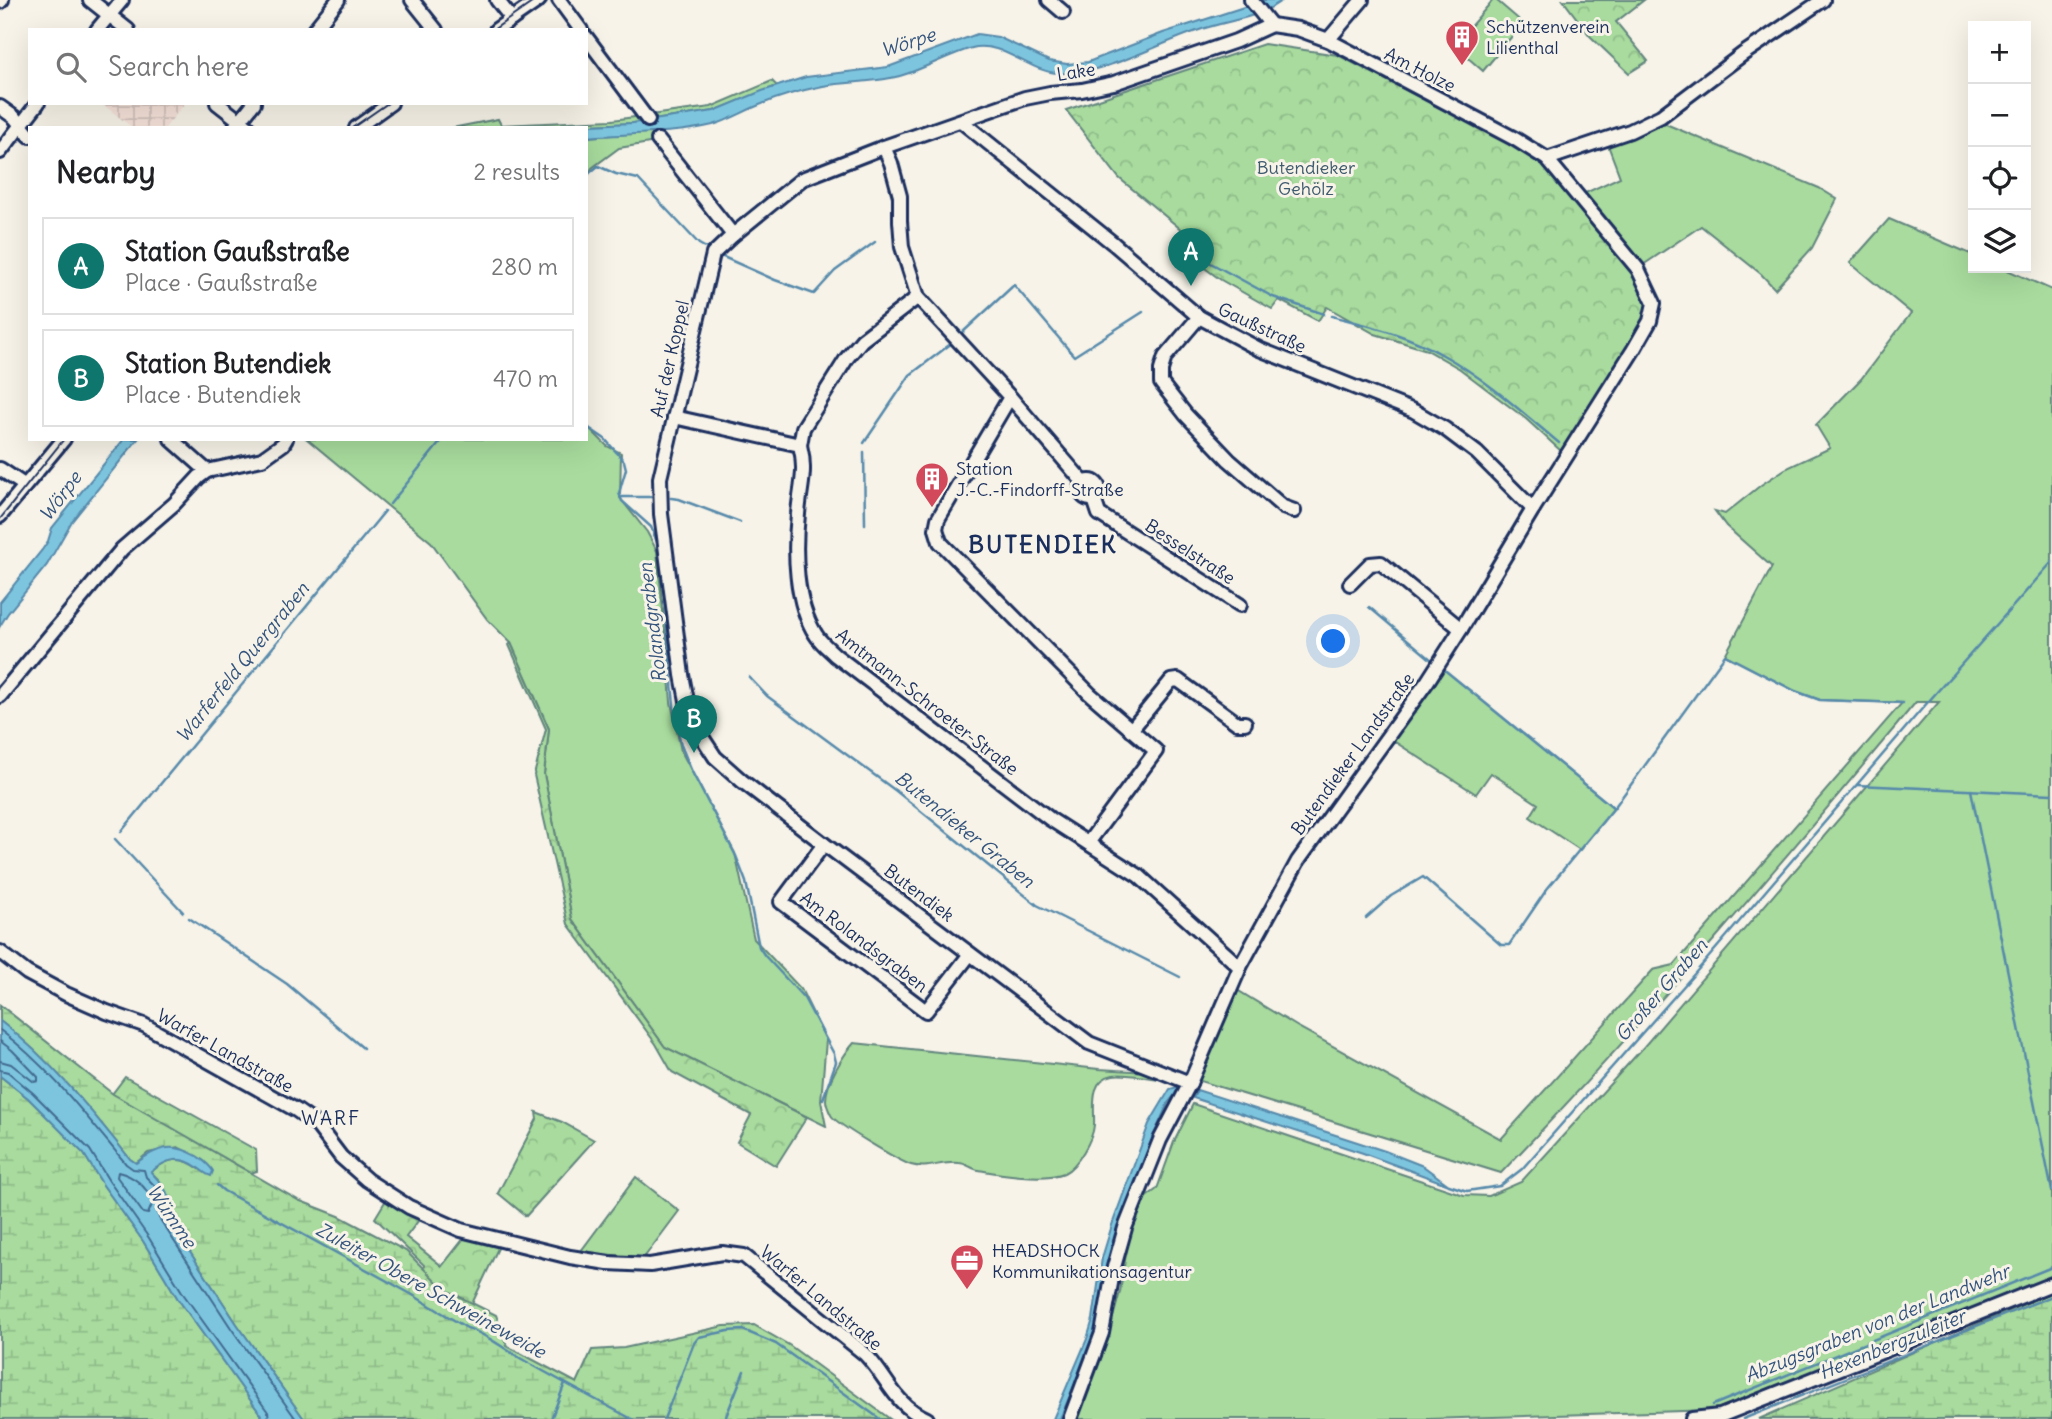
<!DOCTYPE html>
<html lang="en">
<head>
<meta charset="utf-8">
<style>
  :root { --surface:#fff; --page:#f2f2f2; --text:#202124; --muted:#757577; --line:#e0e0e0; --accent:#0f766e }
  body { margin:0; font-family:Delius,sans-serif; background:var(--page); color:var(--text) }
  .controls { position:absolute; right:21px; top:21px; display:grid; overflow:hidden; border-radius:0px; box-shadow:0 7px 28px #0002 }
  .controls button { width:63px; height:63px; display:grid; place-items:center; padding:0; border:0; border-bottom:2px solid var(--line); background:var(--surface); color:var(--text); font:35px sans-serif }
  .you { position:absolute; left:1334px; top:642px; width:24px; height:24px; margin:-18px; border:5px solid #fff; border-radius:50%; background:#1a73e8; box-shadow:0 0 0 10px #1a73e833 }
  .badge { display:grid; place-items:center; width:46px; height:46px; border-radius:50%; background:var(--accent); color:#fff; font-size:23px; font-weight:700 }
  .pin { position:absolute; translate:-50% -58px; filter:drop-shadow(0 2px 4px #0008) }
  .pin::after { content:''; position:absolute; top:37px; width:24px; height:21px; background:inherit; clip-path:polygon(0 0,100% 0,50% 100%) }
  .list { margin:0; padding:0; list-style:none }
  h2 { display:flex; justify-content:space-between; align-items:center; height:91px; margin:0; padding:0 28px; font-size:30px }
  h2 small { font-size:23px; font-weight:400; color:var(--muted) }
  .list li { display:grid; grid-template-columns:46px 1fr auto; gap:21px; align-items:center; box-sizing:border-box; height:98px; margin:0 14px 14px; padding:0 14px; border:2px solid var(--line); border-radius:0px }
  .list b { display:block; font-size:26px; white-space:nowrap }
  .list p { margin:0; font-size:23px; white-space:nowrap; color:var(--muted) }
  .list em { font-size:23px; font-style:normal; color:var(--muted) }
  .icon { flex:none; width:38px; height:38px; fill:none; stroke:currentColor; stroke-width:2; stroke-linecap:round; stroke-linejoin:round }
  .map { position:relative; flex:none; width:2052px; height:1419px; overflow:hidden }
  .search { position:absolute; background:var(--surface); box-shadow:0 7px 28px #0002; left:28px; top:28px; width:560px; height:77px; display:flex; align-items:center; gap:18px; box-sizing:border-box; padding:0 24px; border-radius:0px; color:var(--muted); font-size:26px }
  .panel { position:absolute; background:var(--surface); box-shadow:0 7px 28px #0002; left:28px; top:126px; width:560px; height:315px; border-radius:0px }
  .map>svg:first-child { display:block }
  .industrial { fill:url(#industrial-grid) }
  .grass { fill:#a8db9d; stroke:#62857e; stroke-width:2 }
  .forest { fill:url(#forest-crowns); stroke:#62857e; stroke-width:2 }
  .wetland { fill:url(#wetland-marsh); stroke:#62857e; stroke-width:2 }
  .water { fill:#7dc5de; stroke:#5689ab; stroke-width:2 }
  .lines { fill:none; stroke-linecap:round; stroke-linejoin:round }
  .shore { stroke:#426b91; stroke-width:2 }
  .stream { stroke:#5689ab; stroke-width:2.5 }
  .minor-casing { stroke:#1b2f5e; stroke-width:18 }
  .minor { stroke:#f7f3e8; stroke-width:12 }
  .tram { stroke:#1b2f5e; stroke-width:2 }
  .labels { text-anchor:middle; stroke-width:6; stroke-linejoin:round; paint-order:stroke }
  .poi-label { font-size:18px; fill:#1b2f5e; stroke:#f7f3e8; text-anchor:start }
  .street-label { font-size:18px; fill:#1b2f5e; stroke:#f7f3e8 }
  .park-label { font-size:18px; fill:#3e5a6e; stroke:#f7f3e8 }
  .water-label { font-size:19px; font-style:italic; fill:#34547e; stroke:#f7f3e8 }
  .neighbourhood-label { font-size:19px; letter-spacing:2px; fill:#1b2f5e; stroke:#f7f3e8 }
  .district-label { font-size:24px; font-weight:bold; letter-spacing:2px; fill:#1b2f5e; stroke:#f7f3e8 }
</style>
</head>
<body>
<div class="map">
<svg width="2052" height="1419" viewBox="0 0 2052 1419">
  <defs>
    <pattern id="industrial-grid" width="8" height="8" patternUnits="userSpaceOnUse" patternTransform="scale(1.75)"><rect width="8" height="8" fill="#f6e2d9"/><path d="M0 4h8M4 0v8" fill="none" stroke="#d2c2bd"/></pattern>
    <pattern id="forest-crowns" width="20" height="18" patternUnits="userSpaceOnUse" patternTransform="scale(1.75)"><rect width="20" height="18" fill="#a8db9d"/><path d="M2 6a3 3 0 1 1 6 0M12 15a3 3 0 1 1 6 0" fill="none" stroke="#90bc8a"/></pattern>
    <pattern id="wetland-marsh" width="20" height="14" patternUnits="userSpaceOnUse" patternTransform="scale(1.75)"><rect width="20" height="14" fill="#a8db9d"/><path d="M1 5h8M5 5V1M11 12h8M15 12V8" fill="none" stroke="#90bc8a"/></pattern>
  </defs>
  <rect width="100%" height="100%" fill="#f7f3e8"/>
  <filter id="ink" filterUnits="userSpaceOnUse"><feTurbulence type="fractalNoise" baseFrequency=".0143" numOctaves="2"/><feDisplacementMap in="SourceGraphic" scale="14" xChannelSelector="R" yChannelSelector="G"/><feConvolveMatrix kernelMatrix="1 2 1 2 8 2 1 2 1" color-interpolation-filters="sRGB"/></filter>
  <g filter="url(#ink)">
    <polygon class="industrial" points="101,103 185,103 165,128 133,128"/>
    <g class="grass">
      <polygon points="1493,0 1496,0 1523,23 1483,71 1459,50 1467,41 1462,36"/>
      <polygon points="772,81 777,86 714,111 633,123 526,128 452,128 498,119 501,125 612,120 711,107"/>
      <polygon points="1661,122 1819,188 1837,199 1812,248 1775,289 1761,274 1701,226 1643,265 1583,194 1620,177 1608,145"/>
      <polygon points="652,132 656,142 619,148 592,168 586,179 586,137"/>
      <path d="M1889 219 1973 255V268H2003L2052 290V1277L1715 1410 1428 1419H1077L1104 1350 1120 1292 1128 1241 1145 1198 1157 1189 1174 1142 1193 1104 1464 1195 1489 1196 1521 1182 1641 1050 1939 702H1916C1782 863 1646 1022 1501 1173L1197 1080 1237 990 1298 1027 1501 1139 1653 970 1674 965 1902 703 1820 700 1795 691 1725 655 1772 567 1726 526 1715 511 1725 514 1761 485 1785 469 1830 448 1816 425 1861 379 1911 313 1850 263Z"/>
      <polygon points="586,425 607,446 621,453 620,498 647,532 657,551 667,649 671,702 681,751 735,853 754,939 801,989 826,1040 821,1101 826,1126 665,1047 572,919 544,774 549,729 511,643 487,619 431,542 307,439 586,439"/>
      <polygon points="1441,667 1614,808 1580,850 1530,817 1538,804 1491,773 1476,794 1392,740"/>
      <path d="M854 1043 1099 1069 1148 1072 1161 1079C1149 1078 1124 1073 1113 1075 1088 1080 1095 1108 1094 1125 1093 1139 1077 1167 1064 1173 1044 1181 999 1174 979 1170 972 1169 966 1163 959 1163 942 1161 928 1170 911 1165 901 1162 834 1123 831 1115 829 1111 826 1104 826 1100 826 1083 843 1055 854 1043Z"/>
      <polygon points="636,1177 679,1211 643,1259 581,1251"/>
    </g>
    <g class="forest">
      <polygon points="1563,0 1644,0 1616,22 1648,61 1629,73 1590,36"/>
      <polygon points="1264,44 1338,55 1542,161 1633,271 1650,306 1614,374 1562,452 1526,419 1460,369 1427,350 1375,334 1327,307 1318,321 1279,300 1272,309 1221,280 1191,258 1200,245 1119,178 1066,110"/>
      <polygon points="511,643 549,729 544,774 572,919 665,1047 807,1117 776,1166 737,1142 751,1115 672,1072 656,1044 568,924 534,775 546,729 509,645"/>
      <polygon points="0,1005 112,1094 125,1077 256,1150 257,1171 241,1176 22,1038 0,1021"/>
      <polygon points="536,1112 562,1122 594,1140 526,1216 498,1193 537,1119"/>
      <polygon points="386,1200 421,1217 406,1237 442,1266 465,1237 499,1246 463,1323 419,1296 424,1265 375,1218"/>
    </g>
    <g class="wetland">
      <path d="M0 1005 113 1094 298 1200 339 1216 406 1251 444 1289 496 1315 507 1346 577 1383 592 1350 624 1348 724 1326 754 1325 789 1345 890 1419H304L237 1324 165 1214 170 1205 160 1181 151 1172C169 1157 181 1155 201 1170L204 1161 178 1147 148 1153 136 1163 130 1159C91 1110 50 1059 0 1021Z"/>
      <polygon points="0,1076 28,1098 84,1154 103,1185 143,1241 178,1299 264,1419 0,1419"/>
      <polygon points="2052,1292 2052,1419 1759,1419"/>
    </g>
    <g class="water">
      <path d="M1259 0H1283C1256 19 1238 18 1209 27 1160 41 1108 76 1057 73 1028 71 1000 40 972 48 948 55 926 68 903 75 877 83 850 81 823 86 803 90 781 96 762 104 746 110 730 120 713 125 676 134 625 134 586 137V128H526L633 123 714 111 762 91 806 77 888 67 977 34 998 37 1049 61 1067 64 1088 62 1163 33 1247 6Z"/>
      <polygon points="124,439 138,439 72,521 47,565 8,613 0,626 0,602 42,550 48,541 52,528"/>
      <path d="M0 1021C50 1059 91 1110 130 1159L136 1163C158 1147 172 1142 197 1156 204 1161 209 1164 213 1171L211 1176C204 1174 203 1171 197 1167 180 1155 166 1159 151 1172 163 1185 175 1197 165 1214L237 1324 304 1419H264L178 1299 143 1241 103 1185 84 1154 28 1098 0 1076Z"/>
      <polygon points="1177,1087 1185,1088 1181,1096 1173,1097 1168,1103 1149,1146 1109,1259 1094,1339 1060,1419 1053,1419 1087,1339 1093,1319 1102,1258 1112,1225 1149,1124 1170,1089"/>
      <polygon points="1197,1090 1385,1151 1423,1166 1449,1185 1363,1153 1193,1098"/>
    </g>
    <g class="lines">
      <g class="shore">
        <path d="M0 1030C49 1067 87 1117 126 1164L133 1169 144 1170 146 1177 155 1186 162 1200 158 1212 159 1218 231 1328 296 1419"/>
        <polyline points="0,1041 12,1050 38,1077 38,1081 34,1082 11,1064 0,1061"/>
        <polyline points="0,1070 8,1072 33,1093 90,1150 109,1181 149,1238 184,1295 268,1412 269,1419"/>
        <path d="M118 1172C134 1176 146 1186 153 1202L148 1214 143 1213 117 1177Z"/>
      </g>
      <g class="stream">
        <polyline points="586,176 598,166 616,174 638,179 699,244 708,249"/>
        <polyline points="721,256 775,280 814,294 835,271 875,242"/>
        <polyline points="1196,270 1207,261 1273,297 1324,314"/>
        <path d="M1332 316C1370 326 1409 335 1443 355 1486 379 1522 412 1559 443"/>
        <polyline points="962,333 1014,285 1074,356 1143,312"/>
        <polyline points="586,426 605,439 624,461 626,469 619,493 622,501 651,527 657,542 662,574 675,716 681,745 692,772 736,856 746,882 759,947 765,956 804,998 834,1054 836,1062 823,1099"/>
        <polyline points="864,443 910,375 952,343"/>
        <polyline points="864,452 865,524"/>
        <polyline points="621,497 653,497"/>
        <polyline points="671,498 679,499 740,522"/>
        <polyline points="390,504 443,439"/>
        <polyline points="1369,607 1433,661"/>
        <polyline points="749,677 767,696 896,791 1037,905 1180,977"/>
        <polyline points="1857,785 2052,794"/>
        <polyline points="1971,790 2052,1191"/>
        <polyline points="1614,808 1725,655 1795,691 1820,700 1903,703"/>
        <polyline points="121,832 385,511"/>
        <polyline points="115,839 183,912"/>
        <polyline points="189,918 287,984 363,1048"/>
        <polyline points="1366,918 1391,896 1423,877 1501,945 1509,945 1547,889 1614,808 1441,667"/>
        <path d="M217 1185 224 1191 411 1294 467 1328C485 1333 504 1349 520 1358 557 1379 594 1399 632 1419"/>
        <polyline points="1449,1185 1467,1191 1500,1186 1522,1169 1696,972 1921,710 2052,562"/>
        <polyline points="1713,1405 2052,1267"/>
        <polyline points="551,1419 565,1383"/>
        <polyline points="664,1419 694,1343 699,1337 728,1331 743,1330 776,1344 880,1419"/>
        <polyline points="725,1419 744,1371"/>
        <polyline points="1743,1419 2052,1296"/>
      </g>
      <g class="minor-casing">
        <g id="minor">
          <polyline points="90,0 128,30"/>
          <polyline points="412,0 436,30"/>
          <polyline points="497,0 512,19"/>
          <polyline points="559,0 581,30"/>
          <polyline points="1049,0 1063,12"/>
          <polyline points="1251,0 1271,25"/>
          <polyline points="0,2 2,0"/>
          <polyline points="97,30 122,0"/>
          <polyline points="314,30 338,0"/>
          <polyline points="496,30 539,0"/>
          <polyline points="586,37 648,120"/>
          <polyline points="1328,40 1362,0"/>
          <polyline points="217,103 249,128"/>
          <polyline points="0,107 14,117 30,136"/>
          <polyline points="961,121 1114,244 1199,317 1259,349 1414,411 1445,429 1477,453 1533,509"/>
          <polyline points="234,128 254,103"/>
          <polyline points="356,128 391,103"/>
          <polyline points="658,140 733,235"/>
          <polyline points="884,147 891,163 900,196 900,221 902,247 918,297 1010,397 938,519 936,529 940,542 1090,694 1156,751 1088,843"/>
          <polyline points="0,152 38,103"/>
          <polyline points="1547,159 1630,131 1661,116 1743,54 1823,0"/>
          <polyline points="1199,317 1165,357 1161,370 1161,383 1186,415 1229,460 1283,507 1294,511"/>
          <polyline points="1010,397 1084,483"/>
          <path d="M674 417 800 445C807 472 800 487 798 514 794 552 795 603 816 635 821 643 829 649 835 655L1050 819 1139 876 1240 967"/>
          <polyline points="171,439 207,471"/>
          <polyline points="800,445 803,428 847,358 862,340 918,297"/>
          <polyline points="0,469 24,485"/>
          <circle cx="1090" cy="490" r="9"/>
          <polyline points="1094,499 1099,514 1240,605"/>
          <polyline points="0,516 64,439"/>
          <polyline points="1350,584 1370,564 1381,563 1461,629"/>
          <polyline points="0,696 122,549 174,504 199,477 207,471 262,459 283,444 286,439"/>
          <polyline points="1131,730 1171,681 1178,680 1237,723 1245,723"/>
          <polyline points="824,844 781,902 926,1011 970,954"/>
          <path d="M0 952 27 973 66 994 107 1012 144 1025 296 1110 316 1124 341 1157 367 1180 409 1207 461 1230 570 1257 608 1263 650 1265 722 1253 744 1256 865 1354C889 1379 893 1404 927 1419"/>
          <polyline points="1190,1083 1089,1043 824,844 742,781 715,757 700,734 689,711 682,675 661,514 660,478 713,254 733,235 802,179 884,147 1025,98 1050,93 1082,90 1114,83 1236,41 1271,25"/>
          <polyline points="1070,1419 1102,1333 1114,1267 1125,1228 1160,1140 1190,1083 1240,967 1298,861 1427,682 1461,629 1533,509 1634,349 1650,321 1654,303 1638,269 1547,159 1515,139 1328,40 1298,29 1271,25"/>
          <polyline points="1692,1419 1720,1416 2052,1284"/>
        </g>
      </g>
      <use href="#minor" class="minor"/>
      <g class="tram">
        <polyline points="493,30 536,0"/>
        <polyline points="352,128 388,103"/>
        <polyline points="0,519 64,439"/>
      </g>
    </g>
  </g>
  <defs>
    <g id="building-pin" transform="scale(1.75)"><path d="M0 17L-7.5 6A9.5 9.5 0 1 1 7.5 6Z" fill="#d1495b" stroke="#f7f3e8"/><path d="M-4-6H4V6H1V3H-1V6H-4ZM-2.5-4.3h1.7v1.8h-1.7ZM.8-4.3h1.7v1.8H.8ZM-2.5-1h1.7V.8h-1.7ZM.8-1h1.7V.8H.8Z" fill="#fff"/></g>
    <g id="office-pin" transform="scale(1.75)"><path d="M0 17L-7.5 6A9.5 9.5 0 1 1 7.5 6Z" fill="#d1495b" stroke="#f7f3e8"/><path d="M-6-3h4V-5.5h4V-3h4V5H-6ZM-1-4.5V-3h2v-1.5ZM-6 0V1H6V0Z" fill="#fff"/></g>
  </defs>
  <g fill-rule="evenodd">
    <use href="#building-pin" x="1462" y="37"/>
    <use href="#building-pin" x="932" y="479"/>
    <use href="#office-pin" x="967" y="1261"/>
  </g>
  <g class="labels">
    <g class="poi-label">
      <text x="1486" y="33">Schützenverein<tspan x="1486" dy="21">Lilienthal</tspan></text>
      <text x="956" y="475">Station<tspan x="956" dy="21">J.-C.-Findorff-Straße</tspan></text>
      <text x="992" y="1257">HEADSHOCK<tspan x="992" dy="21">Kommunikationsagentur</tspan></text>
    </g>
    <g class="street-label">
      <text transform="translate(1420 70) rotate(27)" y="6">Am Holze</text>
      <text transform="translate(1076 72) rotate(-9)" y="6">Lake</text>
      <text transform="translate(1262 328) rotate(25)" y="6">Gaußstraße</text>
      <text transform="translate(670 359) rotate(-77)" y="6">Auf der Koppel</text>
      <text transform="translate(1190 552) rotate(33)" y="6">Besselstraße</text>
      <text transform="translate(927 702) rotate(38)" y="6">Amtmann-Schroeter-Straße</text>
      <text transform="translate(1353 754) rotate(-54)" y="6">Butendieker Landstraße</text>
      <text transform="translate(919 893) rotate(37)" y="6">Butendiek</text>
      <text transform="translate(864 942) rotate(37)" y="6">Am Rolandsgraben</text>
      <text transform="translate(225 1051) rotate(29)" y="6">Warfer Landstraße</text>
      <text transform="translate(821 1298) rotate(40)" y="6">Warfer Landstraße</text>
    </g>
    <g class="park-label">
      <text x="1306" y="174">Butendieker<tspan x="1306" dy="21">Gehölz</tspan></text>
    </g>
    <g class="water-label">
      <text transform="translate(908 42) rotate(-18)" y="7">Wörpe</text>
      <text transform="translate(60 496) rotate(-53)" y="7">Wörpe</text>
      <text transform="translate(652 623) rotate(-97)" y="7">Rolandgraben</text>
      <text transform="translate(242 662) rotate(-51)" y="7">Warferfeld Quergraben</text>
      <text transform="translate(965 829) rotate(39)" y="7">Butendieker Graben</text>
      <text transform="translate(1661 990) rotate(-49)" y="7">Großer Graben</text>
      <text transform="translate(172 1216) rotate(56)" y="7">Wümme</text>
      <text transform="translate(431 1290) rotate(29)" y="7">Zuleiter Obere Schweineweide</text>
      <text transform="translate(1877 1323) rotate(-22)" y="7">Abzugsgraben von der Landwehr</text>
      <text transform="translate(1892 1344) rotate(-22)" y="7">Hexenbergzuleiter</text>
    </g>
    <g class="neighbourhood-label">
      <text x="331" y="1125">WARF</text>
    </g>
    <g class="district-label">
      <text x="1043" y="553">BUTENDIEK</text>
    </g>
  </g>
</svg>
<div class="controls">
<button>+</button>
<button>−</button>
<button><svg class="icon" aria-label="locate" viewBox="0 0 24 24"><circle cx="12" cy="12" r="6"/><path d="M12 2v4M12 18v4M2 12h4M18 12h4"/></svg></button>
<button><svg class="icon" aria-label="layers" viewBox="0 0 24 24"><path d="M12 4l9 5-9 5-9-5zM3 14l9 5 9-5"/></svg></button>
</div>
<div class="you"></div>
<div class="pin badge" style="left:1191px;top:286px">A</div>
<div class="pin badge" style="left:694px;top:753px">B</div>
<div class="search"><svg class="icon" aria-label="search" viewBox="0 0 24 24"><circle cx="10" cy="10" r="6"/><path d="M15 15l6 6"/></svg>Search here</div>
<section class="panel">
<h2>Nearby<small>2 results</small></h2>
<ul class="list">
<li><span class="badge">A</span><div><b>Station Gaußstraße</b><p>Place · Gaußstraße</p></div><em>280 m</em></li>
<li><span class="badge">B</span><div><b>Station Butendiek</b><p>Place · Butendiek</p></div><em>470 m</em></li>
</ul>
</section>
</div>
</body>
</html>
